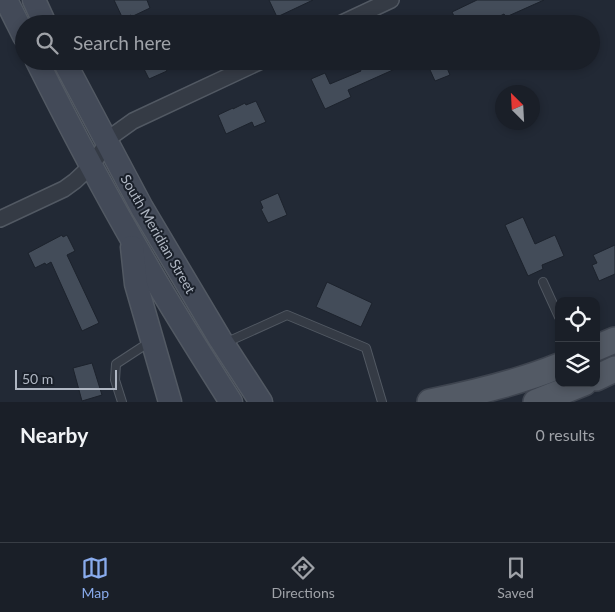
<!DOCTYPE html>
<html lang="en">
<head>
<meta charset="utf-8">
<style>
  :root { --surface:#1a1f28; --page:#272c34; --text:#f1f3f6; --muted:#9fa2a8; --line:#383d45; --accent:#89abed }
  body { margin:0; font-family:Lato,sans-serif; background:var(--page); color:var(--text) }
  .controls { position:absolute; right:15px; bottom:15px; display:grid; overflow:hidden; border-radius:10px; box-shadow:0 2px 8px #0003 }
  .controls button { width:45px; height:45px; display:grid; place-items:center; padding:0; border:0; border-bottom:1px solid var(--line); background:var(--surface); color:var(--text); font:25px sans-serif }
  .compass { position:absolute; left:495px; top:85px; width:45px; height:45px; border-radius:50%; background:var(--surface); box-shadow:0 2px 8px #0003; rotate:336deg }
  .scale { position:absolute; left:15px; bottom:12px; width:102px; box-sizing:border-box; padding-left:5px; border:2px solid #afb6c2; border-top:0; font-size:14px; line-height:18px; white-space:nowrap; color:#afb6c2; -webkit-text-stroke:4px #1a202a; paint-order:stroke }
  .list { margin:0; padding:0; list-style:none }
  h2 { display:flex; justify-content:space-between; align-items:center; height:65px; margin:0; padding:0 20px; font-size:21px }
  h2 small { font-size:16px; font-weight:400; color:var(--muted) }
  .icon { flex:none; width:28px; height:28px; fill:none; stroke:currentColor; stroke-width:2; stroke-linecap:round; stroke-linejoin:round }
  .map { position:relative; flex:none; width:615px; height:402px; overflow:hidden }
  .search { position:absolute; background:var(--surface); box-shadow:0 2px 8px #0003; left:15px; right:15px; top:15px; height:55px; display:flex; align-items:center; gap:12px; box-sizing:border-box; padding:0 18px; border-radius:28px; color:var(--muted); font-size:19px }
  .sheet { height:140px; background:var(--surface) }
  nav { display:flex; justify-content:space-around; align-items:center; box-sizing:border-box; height:70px; border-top:1px solid var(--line); background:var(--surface); font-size:14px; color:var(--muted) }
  nav a { display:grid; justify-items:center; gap:2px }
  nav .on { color:var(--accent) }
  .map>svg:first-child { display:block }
  .building { fill:#434c59; stroke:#1c222c }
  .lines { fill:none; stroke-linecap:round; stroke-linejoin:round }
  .lane-casing { stroke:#525963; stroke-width:10 }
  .street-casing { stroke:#525963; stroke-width:18 }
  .secondary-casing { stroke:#525963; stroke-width:25 }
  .primary-casing { stroke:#3e444f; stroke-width:28 }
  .lane { stroke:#353b45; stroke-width:8 }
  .street { stroke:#353b45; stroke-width:15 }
  .secondary { stroke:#434a58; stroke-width:22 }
  .primary { stroke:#535a65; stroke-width:25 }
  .labels { text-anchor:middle; stroke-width:4; stroke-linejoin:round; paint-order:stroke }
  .street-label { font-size:14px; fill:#afb6c2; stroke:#1a202a }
</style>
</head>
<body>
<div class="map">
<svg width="615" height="402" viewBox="0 0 615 402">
  <rect width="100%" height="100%" fill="#222935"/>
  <g class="building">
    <polygon points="114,0 147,0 150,8 131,17 131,15 123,19"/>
    <polygon points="269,0 313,0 277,17"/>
    <polygon points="477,0 544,0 506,17 504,14 484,24 458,24 452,12"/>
    <polygon points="140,61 162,61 167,71 149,79"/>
    <polygon points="357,61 413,61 348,90 351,97 325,109 311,79 325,73 330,84 361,71"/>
    <polygon points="426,61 444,61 450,75 435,81"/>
    <polygon points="256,101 266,122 254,127 252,122 226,134 218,115 233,108 233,109 245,103 246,105"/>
    <polygon points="278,193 287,215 268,223 261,209 263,208 260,201"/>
    <polygon points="523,217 535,244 555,235 564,256 542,265 543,269 528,276 505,225"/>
    <polygon points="62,235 63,237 67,235 75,251 67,255 99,323 82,331 51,262 46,265 45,263 35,268 28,253"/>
    <polygon points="615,245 615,274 599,281 592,265 597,263 593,255"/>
    <polygon points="327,282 372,303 361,327 316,307"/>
    <polygon points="92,363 102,395 82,401 73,368"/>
  </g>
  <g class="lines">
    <g class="lane-casing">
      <g id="lane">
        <polyline points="543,282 559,317"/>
        <polyline points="225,343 287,315 366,348 382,402"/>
        <polyline points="122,402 115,380 116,364 142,347 151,342"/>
      </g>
    </g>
    <g class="street-casing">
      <g id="street">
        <polyline points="340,24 391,0"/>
        <polyline points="0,219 64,189 75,181 91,166 112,136 133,121 261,61"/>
      </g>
    </g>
    <g class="secondary-casing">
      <g id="secondary">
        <polyline points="6,0 24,36"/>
        <polyline points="34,0 45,24"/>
        <path d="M37 61C72 131 109 201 149 269 175 314 203 358 231 402"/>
        <polyline points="64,61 142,208 220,339 261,402"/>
        <polyline points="132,247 136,284 170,402"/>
      </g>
    </g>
    <g class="primary-casing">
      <g id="primary">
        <polyline points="596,348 615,340"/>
        <polyline points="596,378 615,369"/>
        <path d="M430 402C474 393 517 383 559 366"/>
        <polyline points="536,402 584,383"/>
      </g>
    </g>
    <use href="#lane" class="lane"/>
    <use href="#street" class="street"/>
    <use href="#secondary" class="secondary"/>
    <use href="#primary" class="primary"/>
  </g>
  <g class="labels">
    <g class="street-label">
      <text transform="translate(158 234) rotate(60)" y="5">South Meridian Street</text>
    </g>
  </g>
</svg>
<div class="controls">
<button><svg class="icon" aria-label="locate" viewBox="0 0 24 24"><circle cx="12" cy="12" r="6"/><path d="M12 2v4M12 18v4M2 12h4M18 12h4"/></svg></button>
<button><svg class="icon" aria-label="layers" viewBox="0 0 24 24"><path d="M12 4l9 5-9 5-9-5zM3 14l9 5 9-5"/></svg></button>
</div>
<svg class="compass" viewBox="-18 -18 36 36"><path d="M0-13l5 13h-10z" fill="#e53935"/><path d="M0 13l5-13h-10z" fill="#9fa2a8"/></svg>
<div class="scale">50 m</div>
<div class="search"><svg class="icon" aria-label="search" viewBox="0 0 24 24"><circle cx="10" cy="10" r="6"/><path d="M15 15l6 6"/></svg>Search here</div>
</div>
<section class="sheet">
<h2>Nearby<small>0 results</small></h2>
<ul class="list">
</ul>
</section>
<nav>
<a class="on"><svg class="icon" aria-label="map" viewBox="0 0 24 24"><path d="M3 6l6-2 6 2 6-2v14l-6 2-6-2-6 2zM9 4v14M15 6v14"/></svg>Map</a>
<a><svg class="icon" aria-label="directions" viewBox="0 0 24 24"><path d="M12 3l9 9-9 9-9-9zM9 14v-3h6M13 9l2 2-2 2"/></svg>Directions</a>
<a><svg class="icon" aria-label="saved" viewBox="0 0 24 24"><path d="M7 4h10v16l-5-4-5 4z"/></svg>Saved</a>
</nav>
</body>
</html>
